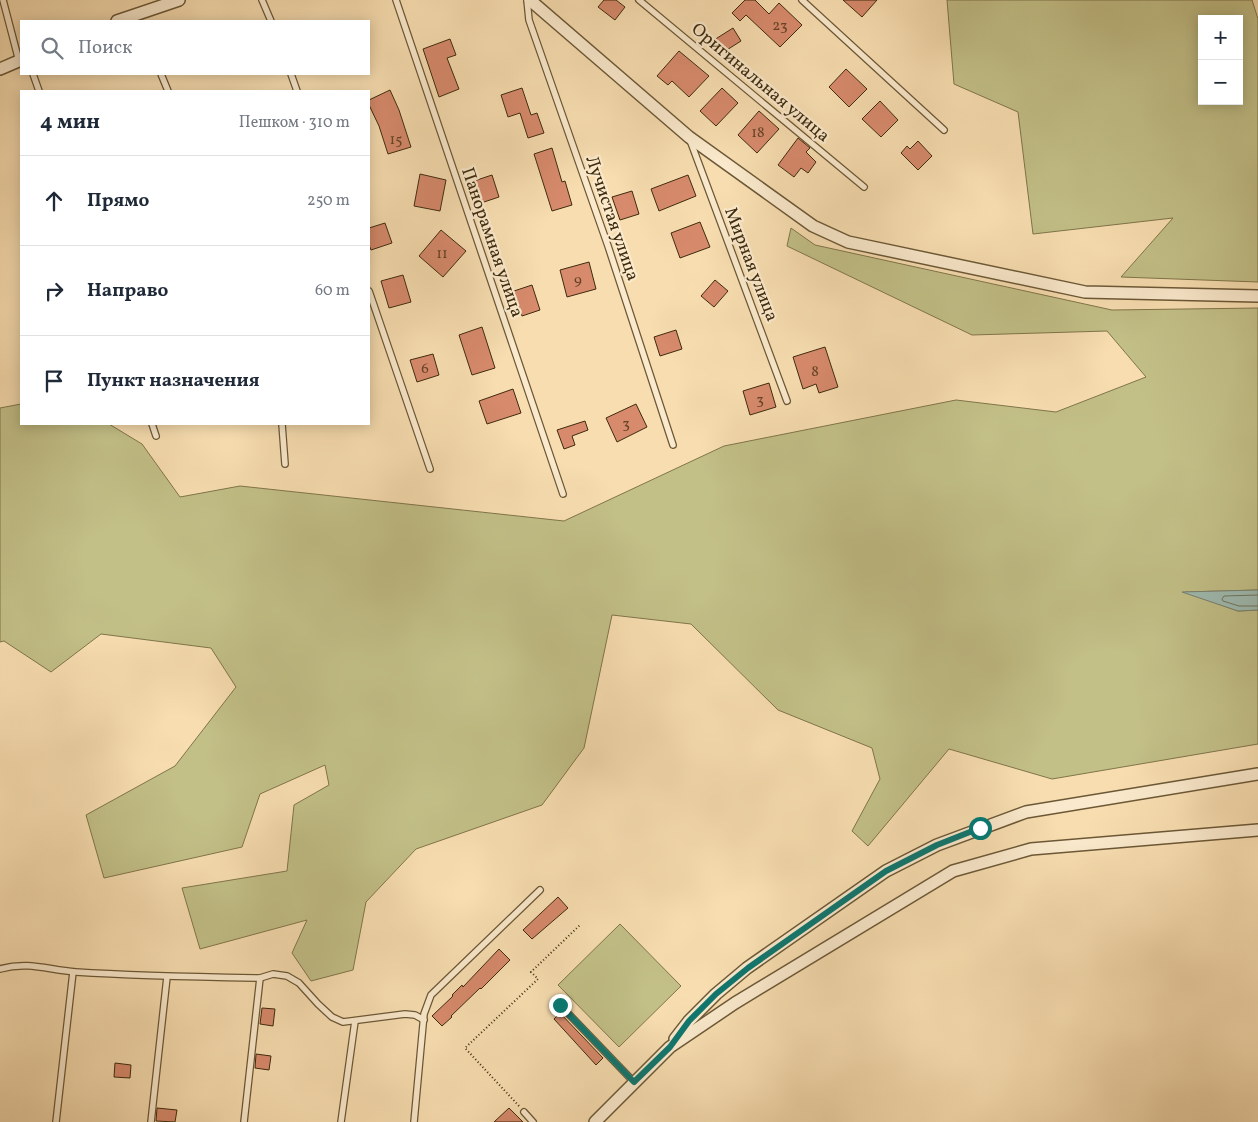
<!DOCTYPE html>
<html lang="ru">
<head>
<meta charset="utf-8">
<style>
  :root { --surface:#fff; --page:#f2f2f3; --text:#1f2937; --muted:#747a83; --line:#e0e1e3 }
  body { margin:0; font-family:Vollkorn,serif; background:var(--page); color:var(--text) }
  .controls { position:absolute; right:15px; top:15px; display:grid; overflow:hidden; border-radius:0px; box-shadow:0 2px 12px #0003 }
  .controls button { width:45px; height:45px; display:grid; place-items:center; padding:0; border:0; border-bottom:1px solid var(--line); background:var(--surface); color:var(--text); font:25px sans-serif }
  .stop { position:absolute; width:15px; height:15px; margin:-11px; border:4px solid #0f766e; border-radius:50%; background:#fff }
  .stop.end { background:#0f766e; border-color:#fff; box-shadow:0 1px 5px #0008 }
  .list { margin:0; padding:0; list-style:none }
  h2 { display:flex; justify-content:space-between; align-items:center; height:65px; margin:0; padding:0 20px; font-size:21px }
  h2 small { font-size:16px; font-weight:400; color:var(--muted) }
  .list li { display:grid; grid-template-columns:32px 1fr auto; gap:15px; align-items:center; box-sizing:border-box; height:90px; padding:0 20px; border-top:1px solid var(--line) }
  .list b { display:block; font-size:19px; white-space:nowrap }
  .list em { font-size:16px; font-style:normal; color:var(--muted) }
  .icon { flex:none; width:28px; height:28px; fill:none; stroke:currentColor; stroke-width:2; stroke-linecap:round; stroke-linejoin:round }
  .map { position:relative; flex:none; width:1258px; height:1122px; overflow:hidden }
  .search { position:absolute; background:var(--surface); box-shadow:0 2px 12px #0003; left:20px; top:20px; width:350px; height:55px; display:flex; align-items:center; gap:12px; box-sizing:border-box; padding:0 18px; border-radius:0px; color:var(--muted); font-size:19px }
  .panel { position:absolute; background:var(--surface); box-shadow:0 2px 12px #0003; left:20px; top:90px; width:350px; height:335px; border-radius:0px }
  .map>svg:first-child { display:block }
  .green { fill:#c2bf87; stroke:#80754a; fill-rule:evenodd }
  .water { fill:#9ebbb2; stroke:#788170 }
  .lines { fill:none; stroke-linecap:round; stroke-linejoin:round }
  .shore { stroke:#6e7360; stroke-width:1 }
  .building { fill:#d78a6c; stroke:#3e2b0e }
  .service-casing { stroke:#6c5836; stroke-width:8 }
  .minor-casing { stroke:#6c5836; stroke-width:14 }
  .path { stroke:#3e2b0e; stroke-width:2; stroke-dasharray:1 2.5; stroke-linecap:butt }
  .service { stroke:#fae9cc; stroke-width:5.5 }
  .minor { stroke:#fae9cc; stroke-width:11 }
  .route { stroke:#0f766e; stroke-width:6 }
  .labels { text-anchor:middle; stroke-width:4.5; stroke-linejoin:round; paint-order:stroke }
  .number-label { font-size:15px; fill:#644326 }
  .street-label { font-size:18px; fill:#3e2b0e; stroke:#fae9cc }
</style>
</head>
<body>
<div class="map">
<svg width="1258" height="1122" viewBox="0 0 1258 1122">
  <rect width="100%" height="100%" fill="#f7ddb0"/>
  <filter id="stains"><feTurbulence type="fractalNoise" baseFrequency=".004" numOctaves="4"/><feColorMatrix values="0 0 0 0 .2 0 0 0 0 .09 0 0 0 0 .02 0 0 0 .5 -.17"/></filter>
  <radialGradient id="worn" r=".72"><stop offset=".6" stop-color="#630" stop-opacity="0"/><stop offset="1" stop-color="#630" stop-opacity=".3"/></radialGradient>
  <g class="green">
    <path d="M947 0H1252L1258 19V282L1121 277 1173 218 1033 234 1018 112 954 84ZM1202 19H1239V101H1202Z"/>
    <polygon points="791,228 815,245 1112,310 1258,308 1258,590 1185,592 1238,611 1258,610 1258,744 1052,779 949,749 868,846 852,831 880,779 872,748 778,710 691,624 612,615 584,748 542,805 416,849 366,902 353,970 311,981 292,953 307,920 200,949 182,888 287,871 294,805 329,785 325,765 260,794 242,847 104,878 86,815 175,766 236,687 211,648 101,634 51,672 4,641 0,642 0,408 21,404 21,424 109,424 142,444 180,497 240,486 564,521 724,446 956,400 1056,412 1146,377 1107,331 972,335 787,246"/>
    <polygon points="620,924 681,986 619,1047 558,985"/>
  </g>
  <polygon class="water" points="1258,590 1258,610 1238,611 1182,592"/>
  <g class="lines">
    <polyline class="shore" points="1258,595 1224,596 1222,599 1223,601 1239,606 1258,606"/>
  </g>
  <g class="building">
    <polygon points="604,0 616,0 625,7 615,20 598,7"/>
    <polygon points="745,0 755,0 769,14 779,3 802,25 780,47 746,15 740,21 732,13"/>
    <polygon points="843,0 877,0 862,17"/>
    <polygon points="733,28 741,41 722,53 714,40"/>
    <polygon points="450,39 456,55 447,58 459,89 439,97 423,49"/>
    <polygon points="679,51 709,76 689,97 672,81 668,85 657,76"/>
    <polygon points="846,69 867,89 849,107 829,87"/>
    <polygon points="522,88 531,115 537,113 544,133 528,138 520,113 508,117 501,95"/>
    <polygon points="722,88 738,103 716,126 700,111"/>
    <polygon points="390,90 399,110 411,147 388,154 379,126 369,105 369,100"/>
    <polygon points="880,101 898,120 881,137 862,119"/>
    <polygon points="759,111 779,129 757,153 738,135"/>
    <polygon points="798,138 810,148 806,152 816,162 808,173 801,168 794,177 778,165"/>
    <polygon points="918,141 932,156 918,170 901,153 907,146 910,149"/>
    <polygon points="552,148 562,182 565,181 572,205 552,211 534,154"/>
    <polygon points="420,174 446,180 440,211 414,206"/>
    <polygon points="492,175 499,197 481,203 474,181"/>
    <polygon points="688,175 696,196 659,211 651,189"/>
    <polygon points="632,191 639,214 620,220 612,197"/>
    <polygon points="700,222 710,247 680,258 671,233"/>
    <polygon points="385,223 392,243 371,250 369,245 369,228"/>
    <polygon points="441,230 466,251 443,277 419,256"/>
    <polygon points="589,262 596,289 567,297 560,270"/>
    <polygon points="403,275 411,302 389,308 381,281"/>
    <polygon points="715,280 728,291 714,307 701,296"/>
    <polygon points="532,285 540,310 522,316 514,291"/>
    <polygon points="482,327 495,368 472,375 459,335"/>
    <polygon points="676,330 682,349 660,356 654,337"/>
    <polygon points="825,347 838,387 819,393 816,384 803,389 793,357"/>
    <polygon points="433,354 439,375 417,382 410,360"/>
    <polygon points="769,383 776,407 750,415 743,391"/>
    <polygon points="513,389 521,413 487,424 479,401"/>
    <polygon points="636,404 647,427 617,442 606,418"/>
    <polygon points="585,421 588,430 572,436 575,445 564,449 557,430"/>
    <polygon points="558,897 568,908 532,939 523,930"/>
    <polygon points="499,949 510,960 481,989 480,988 451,1016 452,1017 442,1026 432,1016 453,996 452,995 462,985 463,987"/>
    <polygon points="262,1008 275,1009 273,1026 260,1024"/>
    <polygon points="560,1013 603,1058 596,1065 554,1019"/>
    <polygon points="256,1054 271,1056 269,1070 255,1068"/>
    <polygon points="115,1063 131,1065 130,1078 114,1077"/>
    <polygon points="157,1108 177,1110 175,1122 156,1121"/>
    <polygon points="509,1108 523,1122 494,1122"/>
  </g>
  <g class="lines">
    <g class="service-casing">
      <g id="service">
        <polyline points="3,0 19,61"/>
        <polyline points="262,0 271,21"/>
        <polyline points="396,0 563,494"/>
        <polyline points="527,0 529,20 608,246 673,445"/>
        <polyline points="639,0 864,187"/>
        <polyline points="802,0 944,130"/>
        <polyline points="33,74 39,91"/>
        <polyline points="161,74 168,91"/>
        <polyline points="291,74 297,91"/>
        <polyline points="690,140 787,401"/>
        <polyline points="369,291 430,469"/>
        <polyline points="152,424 156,436"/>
        <polyline points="282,424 285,464"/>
        <path d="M0 969C29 961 48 970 76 972 137 976 199 977 260 978L273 974 287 976 299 983 318 1004 332 1017 343 1022 405 1014 415 1015 424 1020"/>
        <polyline points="560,1005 634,1082"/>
        <polyline points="524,1112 533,1122"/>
        <polyline points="56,1122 73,972"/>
        <polyline points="151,1122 167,977"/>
        <polyline points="244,1122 260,978"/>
        <polyline points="341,1122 355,1021"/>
        <polyline points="414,1122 424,1014 431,995 540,890"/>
      </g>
    </g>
    <g class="minor-casing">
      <g id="minor">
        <polyline points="530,0 689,137 813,226 848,242 1085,292 1258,296"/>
        <polyline points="117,21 179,0"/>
        <polyline points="0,69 21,60"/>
        <polyline points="675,1039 689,1021 716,994 747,968 886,871 937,845 1026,812 1258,774"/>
        <polyline points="595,1122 670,1047 735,1003 953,871 1031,849 1258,830"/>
      </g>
    </g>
    <polyline class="path" points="519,1106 465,1048 538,979 531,972 580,925"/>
    <use href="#service" class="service"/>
    <use href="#minor" class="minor"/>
  </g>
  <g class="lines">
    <polyline class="route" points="560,1005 634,1082 670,1047 689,1021 716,994 748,968 886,871 937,845 980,828"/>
  </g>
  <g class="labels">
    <g class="number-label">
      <text x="780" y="30">23</text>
      <text x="758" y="137">18</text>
      <text x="396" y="144">15</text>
      <text x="442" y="258">11</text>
      <text x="578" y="284">9</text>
      <text x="425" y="373">6</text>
      <text x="815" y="376">8</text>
      <text x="760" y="404">3</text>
      <text x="626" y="428">3</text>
    </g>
    <g class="street-label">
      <text transform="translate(761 82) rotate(40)" y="6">Оригинальная улица</text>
      <text transform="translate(613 218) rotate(71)" y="6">Лучистая улица</text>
      <text transform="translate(493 242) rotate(71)" y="6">Панорамная улица</text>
      <text transform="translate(752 264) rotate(69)" y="6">Мирная улица</text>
    </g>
  </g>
  <rect width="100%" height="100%" filter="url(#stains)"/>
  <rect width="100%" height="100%" fill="url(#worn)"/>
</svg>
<div class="controls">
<button>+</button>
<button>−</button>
</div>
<div class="stop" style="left:980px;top:828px"></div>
<div class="stop end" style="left:560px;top:1005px"></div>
<div class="search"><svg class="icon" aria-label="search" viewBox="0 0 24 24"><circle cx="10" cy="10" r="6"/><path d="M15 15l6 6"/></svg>Поиск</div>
<section class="panel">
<h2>4 мин<small>Пешком · 310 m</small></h2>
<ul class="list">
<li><svg class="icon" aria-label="ahead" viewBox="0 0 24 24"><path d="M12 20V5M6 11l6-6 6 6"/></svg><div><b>Прямо</b></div><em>250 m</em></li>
<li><svg class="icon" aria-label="right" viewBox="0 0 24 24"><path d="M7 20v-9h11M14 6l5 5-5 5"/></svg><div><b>Направо</b></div><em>60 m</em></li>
<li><svg class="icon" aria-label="arrive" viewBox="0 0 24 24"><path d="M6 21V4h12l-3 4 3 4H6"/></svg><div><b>Пункт назначения</b></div></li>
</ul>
</section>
</div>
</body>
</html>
